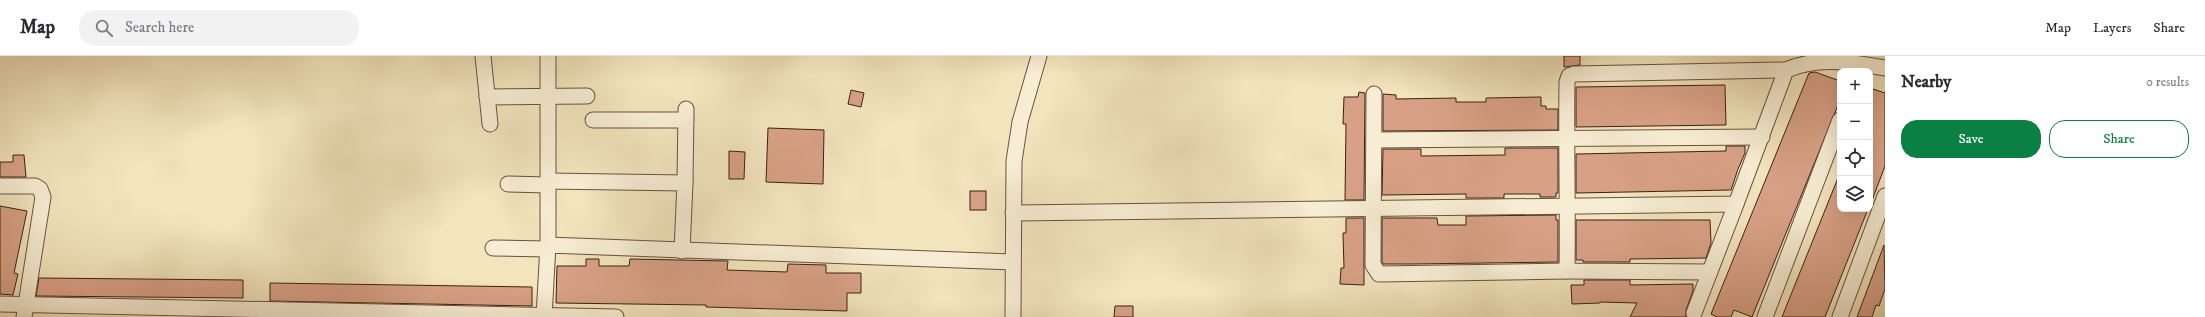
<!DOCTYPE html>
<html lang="en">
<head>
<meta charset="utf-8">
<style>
  :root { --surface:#fff; --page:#f2f2f3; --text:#2b2b33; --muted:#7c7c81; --line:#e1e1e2; --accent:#0b8043 }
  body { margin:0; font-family:"IM FELL DW Pica",serif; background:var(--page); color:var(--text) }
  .controls { position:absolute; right:12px; top:12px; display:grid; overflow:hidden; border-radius:8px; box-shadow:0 4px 16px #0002 }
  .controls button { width:36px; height:36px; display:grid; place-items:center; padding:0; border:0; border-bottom:1px solid var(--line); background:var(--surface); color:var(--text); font:20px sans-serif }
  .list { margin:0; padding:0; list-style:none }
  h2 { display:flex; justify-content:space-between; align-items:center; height:52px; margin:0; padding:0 16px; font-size:17px }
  h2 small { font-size:13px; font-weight:400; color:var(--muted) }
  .actions { display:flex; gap:8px; padding:12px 16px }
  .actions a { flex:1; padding:9px 0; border:1px solid var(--accent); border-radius:16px; text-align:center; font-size:14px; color:var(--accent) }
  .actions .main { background:var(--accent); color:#fff }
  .icon { flex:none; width:22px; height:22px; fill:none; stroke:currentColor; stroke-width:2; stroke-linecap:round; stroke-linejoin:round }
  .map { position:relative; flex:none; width:1885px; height:261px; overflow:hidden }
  header { display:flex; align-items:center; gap:24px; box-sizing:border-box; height:56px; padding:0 20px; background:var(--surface); border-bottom:1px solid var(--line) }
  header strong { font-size:19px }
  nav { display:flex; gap:22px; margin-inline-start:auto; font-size:14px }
  .search { width:280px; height:36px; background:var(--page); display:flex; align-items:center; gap:10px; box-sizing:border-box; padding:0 14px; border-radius:16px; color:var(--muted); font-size:15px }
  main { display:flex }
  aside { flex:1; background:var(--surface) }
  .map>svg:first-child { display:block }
  .building { fill:#d8a186; stroke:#3b2113 }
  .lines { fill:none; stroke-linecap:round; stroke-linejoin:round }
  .street-casing { stroke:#69523e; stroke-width:17 }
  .street { stroke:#f7edd4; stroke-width:15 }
</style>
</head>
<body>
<header>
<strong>Map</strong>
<div class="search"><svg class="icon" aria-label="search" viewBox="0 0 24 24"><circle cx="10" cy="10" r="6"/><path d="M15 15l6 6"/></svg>Search here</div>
<nav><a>Map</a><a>Layers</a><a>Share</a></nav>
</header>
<main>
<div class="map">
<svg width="1885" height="261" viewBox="0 0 1885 261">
  <rect width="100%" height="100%" fill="#f2e4bd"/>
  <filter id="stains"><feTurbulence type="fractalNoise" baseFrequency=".005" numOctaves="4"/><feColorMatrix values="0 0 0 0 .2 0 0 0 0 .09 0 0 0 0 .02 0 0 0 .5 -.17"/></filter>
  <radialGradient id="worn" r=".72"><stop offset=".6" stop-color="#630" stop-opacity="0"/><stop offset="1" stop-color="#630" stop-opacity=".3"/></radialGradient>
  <g class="building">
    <polygon points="1564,0 1580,0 1580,9 1564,11"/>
    <polygon points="1815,16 1840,25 1840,44 1752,261 1734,254 1731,261 1717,261 1711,258 1809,17"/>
    <polygon points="1725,29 1726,69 1576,71 1576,31"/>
    <polygon points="1873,33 1885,37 1885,110 1871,147 1870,40"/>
    <polygon points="851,34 864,37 861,51 848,48"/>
    <polygon points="1359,36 1365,37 1364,144 1345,144 1346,68 1343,68 1344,41 1358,41"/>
    <polygon points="1383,38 1396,39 1396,43 1456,42 1456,46 1486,46 1486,42 1541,41 1541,50 1546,50 1546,53 1558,53 1558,74 1383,75"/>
    <polygon points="768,72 824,74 823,128 766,126"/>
    <polygon points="1726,90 1745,90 1745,97 1738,113 1731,134 1576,137 1576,98 1726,95"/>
    <polygon points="1505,92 1558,92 1558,137 1556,137 1556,141 1540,141 1540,138 1504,138 1504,142 1466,142 1466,138 1382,139 1383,93 1421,93 1421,100 1505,99"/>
    <polygon points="729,95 745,96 744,123 729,123"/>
    <polygon points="13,99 24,99 26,121 0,121 0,106 13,106"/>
    <polygon points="1840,117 1840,153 1868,153 1825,261 1782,261"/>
    <rect x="970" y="135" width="16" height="19"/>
    <polygon points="0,150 27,155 14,217 18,218 13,239 0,238"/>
    <polygon points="1556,159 1556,164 1558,164 1558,206 1412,208 1383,208 1382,206 1382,162 1437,162 1438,169 1466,169 1466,160"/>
    <polygon points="1346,162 1364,162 1364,229 1340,228 1341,212 1344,212 1343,177 1346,177"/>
    <polygon points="1576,164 1710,164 1711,187 1706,202 1630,203 1630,206 1583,206 1583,204 1576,204"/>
    <polygon points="1884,189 1885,233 1879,250 1876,249 1872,261 1857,261"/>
    <polygon points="586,203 599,203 599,210 629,210 630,203 728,205 727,214 787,216 788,208 826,209 826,217 861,217 861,237 847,237 847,255 706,251 706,249 556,247 557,210 586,210"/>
    <polygon points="39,222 243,224 243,242 36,240"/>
    <polygon points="1584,224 1630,224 1630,229 1693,228 1693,235 1686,254 1686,261 1630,261 1637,247 1600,246 1600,247 1572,248 1571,229 1584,229"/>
    <polygon points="270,227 532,231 532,250 270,245"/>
    <polygon points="1115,250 1133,250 1133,261 1114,261"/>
  </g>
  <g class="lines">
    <g class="street-casing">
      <g id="street">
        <polyline points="483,0 490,68"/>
        <polyline points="1374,38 1373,209 1379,218 1567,215"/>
        <polyline points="487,41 587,40"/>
        <polyline points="593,64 686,64"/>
        <polyline points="1374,84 1762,81"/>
        <polyline points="548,125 548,0"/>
        <polyline points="685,127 686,53"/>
        <polyline points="508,128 548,129"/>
        <polyline points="0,130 35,130 40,133 43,141 24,261"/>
        <path d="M1013 157 1736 148 1786 14C1819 0 1850 6 1885 12"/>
        <polyline points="548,189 548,125 685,127 682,195"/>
        <polyline points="493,192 548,193"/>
        <path d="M1709 216 1567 215C1568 152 1566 89 1567 26L1569 20 1574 18 1786 14"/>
        <polyline points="0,248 616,261"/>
        <polyline points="1694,257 1736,148"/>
        <polyline points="544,261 548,189 1013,206"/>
        <polyline points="1013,261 1014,105 1020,66 1039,0"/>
        <polyline points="1765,261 1840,64"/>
        <polyline points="1840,261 1885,140"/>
      </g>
    </g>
    <use href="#street" class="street"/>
  </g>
  <rect width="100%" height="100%" filter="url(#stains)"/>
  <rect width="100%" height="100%" fill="url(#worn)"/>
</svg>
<div class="controls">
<button>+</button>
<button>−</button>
<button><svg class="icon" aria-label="locate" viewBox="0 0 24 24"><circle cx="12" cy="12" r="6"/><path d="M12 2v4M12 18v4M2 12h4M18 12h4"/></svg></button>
<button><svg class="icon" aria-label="layers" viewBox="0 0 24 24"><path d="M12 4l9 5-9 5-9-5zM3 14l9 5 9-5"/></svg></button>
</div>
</div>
<aside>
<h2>Nearby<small>0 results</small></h2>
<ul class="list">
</ul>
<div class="actions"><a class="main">Save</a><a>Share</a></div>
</aside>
</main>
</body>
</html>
